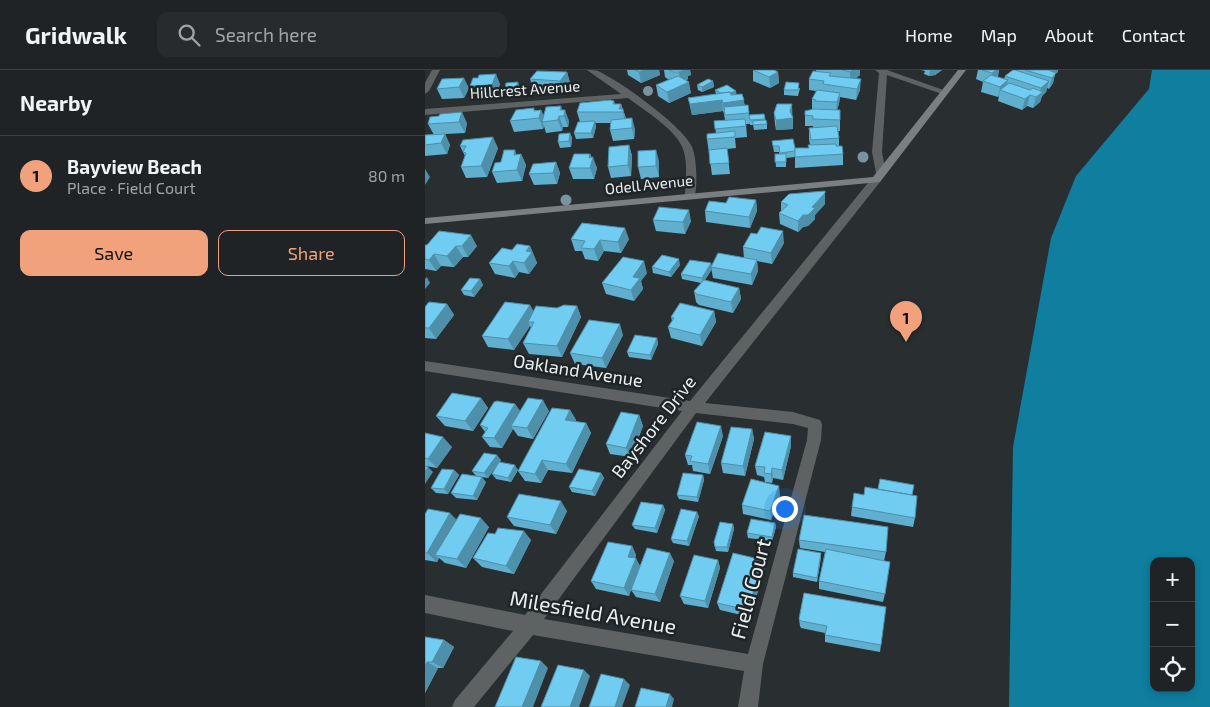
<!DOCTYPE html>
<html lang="en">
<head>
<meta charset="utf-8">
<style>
  :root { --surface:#1f2325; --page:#272b2d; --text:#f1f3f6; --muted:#a1a4a7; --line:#3c4042; --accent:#f1a17c }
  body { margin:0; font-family:"Exo 2",sans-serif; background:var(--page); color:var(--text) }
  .controls { position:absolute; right:15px; bottom:15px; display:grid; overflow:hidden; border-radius:10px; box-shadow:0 2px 8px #0003 }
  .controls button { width:45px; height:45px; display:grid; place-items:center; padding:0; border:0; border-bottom:1px solid var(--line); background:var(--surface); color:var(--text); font:25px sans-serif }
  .you { position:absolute; left:359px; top:438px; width:18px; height:18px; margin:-12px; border:4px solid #fff; border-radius:50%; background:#1a73e8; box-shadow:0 0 0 8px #1a73e833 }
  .badge { display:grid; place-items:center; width:32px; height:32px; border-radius:50%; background:var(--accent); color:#111; font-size:16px; font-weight:700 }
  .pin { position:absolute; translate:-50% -41px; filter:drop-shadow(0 1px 2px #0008) }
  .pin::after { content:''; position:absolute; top:26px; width:18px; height:15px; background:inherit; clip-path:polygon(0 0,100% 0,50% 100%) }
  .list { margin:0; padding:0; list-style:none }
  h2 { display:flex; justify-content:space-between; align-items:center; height:65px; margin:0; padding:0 20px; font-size:21px }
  h2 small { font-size:16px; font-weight:400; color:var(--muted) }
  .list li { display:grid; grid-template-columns:32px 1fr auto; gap:15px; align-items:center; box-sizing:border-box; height:80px; padding:0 20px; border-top:1px solid var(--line) }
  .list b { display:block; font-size:19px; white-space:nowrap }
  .list p { margin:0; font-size:16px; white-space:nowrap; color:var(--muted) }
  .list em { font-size:16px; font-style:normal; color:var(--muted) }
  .actions { display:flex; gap:10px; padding:15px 20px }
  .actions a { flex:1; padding:11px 0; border:1px solid var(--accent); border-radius:10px; text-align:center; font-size:18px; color:var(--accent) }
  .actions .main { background:var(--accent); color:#111 }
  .icon { flex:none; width:28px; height:28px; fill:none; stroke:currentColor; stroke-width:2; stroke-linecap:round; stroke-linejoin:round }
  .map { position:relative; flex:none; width:785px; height:637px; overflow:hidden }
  header { display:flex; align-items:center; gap:30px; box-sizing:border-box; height:70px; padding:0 25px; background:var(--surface); border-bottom:1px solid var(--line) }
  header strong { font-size:24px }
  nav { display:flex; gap:28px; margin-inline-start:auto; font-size:18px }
  .search { width:350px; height:45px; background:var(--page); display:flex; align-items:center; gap:12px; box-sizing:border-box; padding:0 18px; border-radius:10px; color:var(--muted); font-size:19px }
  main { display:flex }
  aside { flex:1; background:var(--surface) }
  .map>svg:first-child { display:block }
  .water { fill:#0f7e9f; fill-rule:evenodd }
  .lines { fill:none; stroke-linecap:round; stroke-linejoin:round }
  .minor { fill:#5f6263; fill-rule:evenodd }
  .tertiary { fill:#5f6263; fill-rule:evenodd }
  .secondary { fill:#7b7f81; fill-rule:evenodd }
  .tree { fill:#79949f }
  .wall { fill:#60afcf }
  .shaded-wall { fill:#4e8fa9 }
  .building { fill:#70ccf1; stroke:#4e8fa9 }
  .labels { text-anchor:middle; stroke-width:5; stroke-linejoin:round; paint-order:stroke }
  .far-street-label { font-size:15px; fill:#eceff1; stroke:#1f2527 }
  .street-label { font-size:18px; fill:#eceff1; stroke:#1f2527 }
  .near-street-label { font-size:21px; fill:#eceff1; stroke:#1f2527 }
</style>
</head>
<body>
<header>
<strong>Gridwalk</strong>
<div class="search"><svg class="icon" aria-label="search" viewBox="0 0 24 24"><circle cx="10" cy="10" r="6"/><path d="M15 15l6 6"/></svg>Search here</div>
<nav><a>Home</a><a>Map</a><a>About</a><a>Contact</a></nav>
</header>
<main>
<aside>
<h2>Nearby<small></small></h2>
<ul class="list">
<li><span class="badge">1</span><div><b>Bayview Beach</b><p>Place · Field Court</p></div><em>80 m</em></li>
</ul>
<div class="actions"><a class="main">Save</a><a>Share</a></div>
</aside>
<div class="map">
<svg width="785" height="637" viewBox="0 0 785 637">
  <rect width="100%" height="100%" fill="#292f31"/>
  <path class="water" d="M727 0H785V637H584L588 377 626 168 651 106 724 19ZM729 491H766V618H729Z"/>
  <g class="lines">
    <g class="minor">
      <path d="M162 0C166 0 170 0 173 1 195 11 255 54 266 75 272 85 273 118 269 128L265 129 260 126C260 112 263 96 259 82 254 61 220 41 203 28L0 45V39L196 24Z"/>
      <polygon points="450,0 462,0 524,22 517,24 462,5 457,82 461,103 456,106 451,103 447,82 454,3"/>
      <path d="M451 107 455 108V112L280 333 368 342 395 350 397 354 396 370 338 594 333 637H313L319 601 108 565 49 637H27L30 630 88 561 0 543V525L100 545 257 341 0 301V291L265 331 447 108ZM271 343 368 354 383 358 382 370 323 584 119 549Z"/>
    </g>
    <polygon class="tertiary" points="7,0 15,0 4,21 0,24 0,13"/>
    <polygon class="secondary" points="533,0 541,0 455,112 0,154 0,148 448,107"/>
  </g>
  <g class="tree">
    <circle cx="223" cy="21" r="5"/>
    <circle cx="438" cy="87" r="5.5"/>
    <circle cx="141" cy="130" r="5.5"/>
  </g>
  <g class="wall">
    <polygon points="197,0 234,0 235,5 216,13 203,5 202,0"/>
    <polygon points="239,0 265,0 266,5 263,6 263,9 261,10 266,23 244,33 233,26 231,15 244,10 240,7"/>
    <polygon points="328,0 353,2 354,13 345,18 328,11"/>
    <polygon points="391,0 435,0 435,5 430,9 435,20 431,30 415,27 414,34 412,40 415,40 415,61 413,61 414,68 414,76 418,84 418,95 370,98 370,87 361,88 361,97 351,97 350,84 354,84 354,82 349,82 347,71 370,78 383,78 385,75 384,69 384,58 388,58 388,56 380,56 380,45 387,40 387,29 391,21 384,20 384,9 391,2"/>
    <polygon points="496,0 517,0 510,5 504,6 499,4 500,1"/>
    <polygon points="553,0 574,0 573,7 579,9 580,6 588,0 633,0 633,2 630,4 628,13 624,19 622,18 621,22 617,26 615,32 608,38 602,36 597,40 573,31 574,26 573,27 556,22 558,12 551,9"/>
    <polygon points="142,2 145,13 139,22 109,20 105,9"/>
    <polygon points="17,9 44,18 39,28 17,29 12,19"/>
    <polygon points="288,11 289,17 277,22 273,20 272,15"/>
    <polygon points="75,14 71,25 50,27 45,16"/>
    <polygon points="95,18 93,23 82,24 80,19"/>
    <polygon points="375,18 373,26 359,25 359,20"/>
    <polygon points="290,20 312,24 320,35 323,35 324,45 339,44 340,50 342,54 342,59 329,60 328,55 325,55 325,54 321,54 322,67 310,68 311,78 302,79 305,104 287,105 282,69 291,63 289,51 300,50 299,44 298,41 267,45 263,28 291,24"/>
    <polygon points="189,31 190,34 196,34 201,48 210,59 209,69 188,71 185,60 186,53 170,53 171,57 168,68 151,69 149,63 155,52 152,42"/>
    <polygon points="110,40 116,40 119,46 138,40 144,51 143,57 138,57 137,61 121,63 119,56 118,59 89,62 85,51"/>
    <polygon points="349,43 367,45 368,48 368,59 351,60 350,54"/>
    <polygon points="5,47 42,53 40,63 20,64 25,75 22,84 0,86 0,65 9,65 3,54"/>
    <polygon points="145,63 147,68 146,77 135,78 133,72"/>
    <polygon points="38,70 73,78 62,107 41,108 36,97 40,86 35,76"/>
    <polygon points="204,75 207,86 206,106 186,108 183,97"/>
    <polygon points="92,84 96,84 101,95 97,111 72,113 67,102 76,92"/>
    <polygon points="165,84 172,98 169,109 148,109 144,98"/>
    <polygon points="234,91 234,107 216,109 213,97"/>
    <polygon points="131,92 135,103 132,114 109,115 104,104"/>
    <polygon points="400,123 400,134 390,145 390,149 383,156 378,157 373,162 355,154 354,143 356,141 356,132"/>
    <polygon points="331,130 332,141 325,158 281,152 280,141 301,133"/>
    <polygon points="228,150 266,151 260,164 231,161"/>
    <polygon points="146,169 204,169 196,183 179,181 173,191 160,189 157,181 150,181"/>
    <polygon points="359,173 347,194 332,191 333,201 327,215 288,208 286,197 319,188 318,177"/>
    <polygon points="0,175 52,176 43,187 38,187 29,197 16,196 11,201 0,199"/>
    <polygon points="105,176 112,193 104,204 94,202 90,208 70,204 64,193 87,180"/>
    <polygon points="286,193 287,199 280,210 314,218 316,229 308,243 274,235 271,232 269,221 276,213 257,209 256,204"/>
    <polygon points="255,195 246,207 228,203 227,197"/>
    <polygon points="222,203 216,211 218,219 209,231 181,224 177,213"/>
    <polygon points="55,209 58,215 49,227 39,225 36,220"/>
    <polygon points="22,234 29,245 11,269 0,268 0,237"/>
    <polygon points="105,235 108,241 152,236 156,247 137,287 104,284 98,273 106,258 105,256 89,280 63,277 57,266"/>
    <polygon points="289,241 291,252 277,276 246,268 243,257 247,251 246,247"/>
    <polygon points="198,265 181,298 150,294 145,283"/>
    <polygon points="232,268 233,274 226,290 204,287 202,282"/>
    <polygon points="56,328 63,338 48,361 20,356 11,346"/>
    <polygon points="90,334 95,341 124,341 108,369 93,366 88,359 77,378 65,377 57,367 60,362 55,355"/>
    <polygon points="145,340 151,350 150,352 161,353 166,363 147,403 123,400 116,413 100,411 93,401"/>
    <polygon points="214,345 218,356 206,387 185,384 181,374"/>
    <polygon points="327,359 329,369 320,406 298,403 296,393"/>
    <polygon points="0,363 27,377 12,398 0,396"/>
    <polygon points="298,366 285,404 268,401 267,395 263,395 260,385"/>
    <polygon points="366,366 366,376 358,410 348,408 347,413 340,412 339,407 332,405 330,396"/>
    <polygon points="76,390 75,392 93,400 86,412 71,409 67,404 70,398 63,408 51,406 47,401"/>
    <polygon points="29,400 34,405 23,424 11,423 6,418"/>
    <polygon points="176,403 179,408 170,426 147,422 144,417"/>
    <polygon points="278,405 279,410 273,432 254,429 252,425"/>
    <polygon points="61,412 52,430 31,428 26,423"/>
    <polygon points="355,425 346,450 318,444 317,435"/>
    <polygon points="439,425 487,425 490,448 488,457 426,446 427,437"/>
    <polygon points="238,435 240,440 232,463 210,459 207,455"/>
    <polygon points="142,441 131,464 89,456 82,447"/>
    <polygon points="0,444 32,450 64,457 41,498 20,493 14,488 12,492 0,490"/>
    <polygon points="274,446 264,476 248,473 246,469"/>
    <polygon points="350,453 351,457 347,471 323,468 322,463"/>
    <polygon points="308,454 309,459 303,482 291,481 289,472"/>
    <polygon points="106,470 89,504 57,497 48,488"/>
    <polygon points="374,470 461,482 459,491 460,524 458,532 394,519 394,511 400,482 375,478"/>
    <polygon points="207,476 211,485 210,488 215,496 249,491 235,532 211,527 206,520 204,526 171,519 166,511"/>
    <polygon points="396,483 396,487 392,512 368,507 368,503"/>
    <polygon points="293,490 295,498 283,538 259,534 255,526"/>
    <polygon points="338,490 340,498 325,547 295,540 292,533"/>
    <polygon points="379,523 456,575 455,582 400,572 400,563 376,558 375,556 374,549"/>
    <polygon points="0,567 19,570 29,577 18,598 13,598 0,623"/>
  </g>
  <g class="shaded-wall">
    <polygon points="219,0 234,0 235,5 216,13 214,2"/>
    <polygon points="259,0 265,0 266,5 263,6 263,9 255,13 254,2"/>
    <polygon points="428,0 435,0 435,5 425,13 425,2"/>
    <polygon points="505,0 517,0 510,5 504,6"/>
    <polygon points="571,0 574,0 572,8 565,14 567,3"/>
    <polygon points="627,0 633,0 633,2 630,4 628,13 624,19 627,8 628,6 625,8"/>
    <polygon points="142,2 145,13 139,22 135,11"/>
    <polygon points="353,2 354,13 345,18 344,7"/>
    <polygon points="71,4 75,14 71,25 67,15"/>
    <polygon points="39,8 44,18 39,28 34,17"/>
    <polygon points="436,9 435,20 431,30 432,19"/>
    <polygon points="583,10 580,21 575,20 574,26 573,27 575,17"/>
    <polygon points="288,11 289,17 277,22 277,17"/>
    <polygon points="624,11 621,22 617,26 615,32 608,38 611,27 614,25 616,18"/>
    <polygon points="93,12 95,18 93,23 91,18"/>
    <polygon points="264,12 266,23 244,33 242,22"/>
    <polygon points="311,21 312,26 299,25"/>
    <polygon points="415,23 414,34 411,43 412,32"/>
    <polygon points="605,25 602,36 597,40 600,29"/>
    <polygon points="297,30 298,41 267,45 265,34"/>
    <polygon points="319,30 320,40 299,44 298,33"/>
    <polygon points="196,34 198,42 198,39 201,50 200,53 198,42 194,39"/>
    <polygon points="367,34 368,59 351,60 351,50 365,41"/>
    <polygon points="136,36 139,45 140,40 144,51 143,57 139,46 135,40"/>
    <polygon points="116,40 120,51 117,52 119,56 118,59 114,48"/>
    <polygon points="37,42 42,53 40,63 34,52"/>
    <polygon points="134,46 138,57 137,61 133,50"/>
    <polygon points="207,48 210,59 209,69 207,58"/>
    <polygon points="170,51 171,57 168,68 166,63"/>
    <polygon points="145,63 147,68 146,77 144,71"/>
    <polygon points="20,64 25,75 22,84 16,73"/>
    <polygon points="68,67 73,78 62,107 56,96"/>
    <polygon points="204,75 207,86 206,106 203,95"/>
    <polygon points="90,80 94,91 96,84 101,95 97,111 92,100 89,85"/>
    <polygon points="231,80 234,91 234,107 231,96"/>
    <polygon points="165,84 167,91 168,87 172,98 169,109 165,98 164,88"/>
    <polygon points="131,92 135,103 132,114 128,103"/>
    <polygon points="0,99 5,107 0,115"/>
    <polygon points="400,123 400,134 390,145 390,149 383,156 378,157 373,162 373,151"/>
    <polygon points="331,130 332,141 325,158 324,147"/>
    <polygon points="264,140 266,151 260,164 258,152"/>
    <polygon points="200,158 204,169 196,183 193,172"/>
    <polygon points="358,161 359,173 347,194 346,183"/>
    <polygon points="46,165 52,176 43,187 37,176"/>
    <polygon points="175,170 179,181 173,191 169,179"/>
    <polygon points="31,176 38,187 29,197 22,186"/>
    <polygon points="105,176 112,193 104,204 99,193 101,181"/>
    <polygon points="9,184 16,196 11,201 4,190"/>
    <polygon points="254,189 255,195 246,207 244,202"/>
    <polygon points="332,190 333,201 327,215 326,204"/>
    <polygon points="88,191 94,202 90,208 84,196"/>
    <polygon points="219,191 222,203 216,211 218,219 209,231 206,220 208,207"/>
    <polygon points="286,193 287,199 278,213 277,208"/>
    <polygon points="2,207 5,213 0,219 0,209"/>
    <polygon points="55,209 58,215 49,227 46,221"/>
    <polygon points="314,218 316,229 308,243 306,232"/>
    <polygon points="22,234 29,245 11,269 4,258"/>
    <polygon points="105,235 111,246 103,252 105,256 89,280 83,269"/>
    <polygon points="152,236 156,247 137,287 132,276"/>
    <polygon points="289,241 291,252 277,276 275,265"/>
    <polygon points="195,254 198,265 181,298 177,288"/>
    <polygon points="232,268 233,274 226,290 225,285"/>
    <polygon points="56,328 63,338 48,361 40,351"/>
    <polygon points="118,330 124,341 108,369 102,358"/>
    <polygon points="90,334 97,344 86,356 88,359 77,378 69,368"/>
    <polygon points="145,340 151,350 146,360 140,350"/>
    <polygon points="214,345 218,356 206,387 201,378"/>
    <polygon points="161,353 166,363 147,403 141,394"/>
    <polygon points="296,356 298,366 285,404 283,394"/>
    <polygon points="327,359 329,369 320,406 318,396"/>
    <polygon points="366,366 366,376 358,410 357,400"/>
    <polygon points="18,367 27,377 12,398 3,389"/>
    <polygon points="72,385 76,390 63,408 59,403"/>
    <polygon points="117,390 123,400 116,413 110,404"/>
    <polygon points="90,395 93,400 86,412 83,408"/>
    <polygon points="3,397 8,402 0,414 0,402"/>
    <polygon points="347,398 348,408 347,413 346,404"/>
    <polygon points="29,400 34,405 23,424 19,419"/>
    <polygon points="176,403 179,408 170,426 167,421"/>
    <polygon points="278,405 279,410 273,432 272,427"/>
    <polygon points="57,407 61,412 52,430 48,426"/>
    <polygon points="354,416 355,425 346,450 345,441"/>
    <polygon points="136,431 142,441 131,464 125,455"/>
    <polygon points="238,435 240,440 232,463 230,458"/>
    <polygon points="272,442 274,446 264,476 262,471"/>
    <polygon points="25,443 34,452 10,485 14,488 12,492 2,483"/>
    <polygon points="56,448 64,457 41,498 32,489"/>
    <polygon points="350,453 351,457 347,471 347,467"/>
    <polygon points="308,454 309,459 303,482 302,477"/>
    <polygon points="99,461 106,470 89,504 81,496"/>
    <polygon points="207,476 211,485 207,495 203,487"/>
    <polygon points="245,483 249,491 235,532 230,524"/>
    <polygon points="396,483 396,487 392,512 392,508"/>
    <polygon points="211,488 215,496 204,526 199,518"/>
    <polygon points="293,490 295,498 283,538 280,531"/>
    <polygon points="338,490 340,498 325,547 323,540"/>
    <polygon points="19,570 29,577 18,598 7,592"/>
    <polygon points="116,591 123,598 108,637 97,637"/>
    <polygon points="2,592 13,598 0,623 0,596"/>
    <polygon points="159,600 165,606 154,637 145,637"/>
    <polygon points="199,609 205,615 197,637 190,637"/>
    <polygon points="245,624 249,629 247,637 241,637"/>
  </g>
  <g class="building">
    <polygon points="210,0 219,0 214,2"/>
    <polygon points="244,0 259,0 254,2 248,2"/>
    <polygon points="328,0 349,0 353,2 344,7"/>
    <polygon points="418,0 428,0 425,2"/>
    <polygon points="557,0 571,0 567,3"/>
    <polygon points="588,0 590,0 624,11 616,18 580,6"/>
    <polygon points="600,0 623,0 631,3 627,8"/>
    <polygon points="112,1 142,2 135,11 105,9"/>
    <polygon points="388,1 406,3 404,6 436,9 432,19 398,14 399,11 384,9"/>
    <polygon points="71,4 67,15 45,16 48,8 53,8 54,5"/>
    <polygon points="566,5 583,10 575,17 558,11"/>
    <polygon points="253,6 264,12 242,22 231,15"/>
    <polygon points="39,8 34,17 12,19 17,9"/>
    <polygon points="283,9 288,11 277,17 272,15"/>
    <polygon points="93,12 91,18 80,19 81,13"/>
    <polygon points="361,12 374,13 373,20 359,20"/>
    <polygon points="584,13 605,20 608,18 618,22 611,27 605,25 600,29 575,20"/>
    <polygon points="302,15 311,21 305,23 305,22 296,23 290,20"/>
    <polygon points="392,20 415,23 412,32 390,31 391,30 387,29"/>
    <polygon points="305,22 306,25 317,24 319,30 298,33 297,30 265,34 263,28"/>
    <polygon points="185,30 189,31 188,34 196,34 194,39 198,39 198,42 152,42 155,33"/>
    <polygon points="352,34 367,34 365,41 368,48 351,50 349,43"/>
    <polygon points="323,35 324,43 300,45 299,37"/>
    <polygon points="136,36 135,40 140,40 139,46 134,46 133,50 117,52 121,37"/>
    <polygon points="109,38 109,41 116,40 114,48 85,51 91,40"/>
    <polygon points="389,39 415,40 415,50 388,49 388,46 380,45 380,41"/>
    <polygon points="37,42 34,52 3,54 5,47 14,46 15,44"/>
    <polygon points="339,44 340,49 325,50 324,45"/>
    <polygon points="207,48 207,58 185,60 186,50"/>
    <polygon points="320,49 321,56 290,59 289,51"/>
    <polygon points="341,50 342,54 328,55 328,51"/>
    <polygon points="170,51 166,63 149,63 153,52"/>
    <polygon points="412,56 414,68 386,70 384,58"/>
    <polygon points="310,61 310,67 282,69 282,64"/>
    <polygon points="145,63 144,71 133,72 134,64"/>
    <polygon points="20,64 16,73 0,75 0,65"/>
    <polygon points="68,67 56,96 36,97 41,83 38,82 41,76 35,76 38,70"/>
    <polygon points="368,69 370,78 370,81 355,83 354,76 348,76 347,71"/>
    <polygon points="411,74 411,76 417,76 418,84 370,87 370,78 384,78 383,75"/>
    <polygon points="204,75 203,95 183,97 184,77"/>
    <polygon points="302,78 304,93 285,94 284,80"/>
    <polygon points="79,80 90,80 89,85 96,84 92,100 67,102 70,93 76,92"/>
    <polygon points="231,80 231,96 213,97 213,81"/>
    <polygon points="149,84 165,84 164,88 168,87 165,98 144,98"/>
    <rect x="350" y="84" width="11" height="8"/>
    <polygon points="131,92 128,103 104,104 108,94"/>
    <polygon points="400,121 400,123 387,137 390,138 383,145 378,145 373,151 354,143 363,135 356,132 364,124"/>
    <polygon points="304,127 331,130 324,147 280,141 284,131 301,133"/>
    <polygon points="234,137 264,140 258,152 228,150"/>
    <polygon points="157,153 200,158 193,172 175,170 169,179 156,178 160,171 146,169"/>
    <polygon points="336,157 358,161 346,183 318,177 326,163 332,164"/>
    <polygon points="14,161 46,165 37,176 31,176 22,186 9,184 4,190 0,189 0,175 2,175"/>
    <polygon points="92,174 105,176 101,181 107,182 99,193 88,191 84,196 64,193 77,178 87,180"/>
    <polygon points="293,183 332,190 326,204 286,197"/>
    <polygon points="237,185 254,189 244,202 227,197"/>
    <polygon points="198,187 219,191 208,207 215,208 206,220 177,213"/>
    <polygon points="265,190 286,193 277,208 256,204"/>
    <polygon points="45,208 55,209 46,221 36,220"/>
    <polygon points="279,210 314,218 306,232 271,224 269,221"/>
    <polygon points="4,232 22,234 4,258 0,258 0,237"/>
    <polygon points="80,232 105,235 83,269 57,266"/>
    <polygon points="255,233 289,241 275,265 243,257 249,248 246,247"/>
    <polygon points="139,235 152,236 132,276 98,273 109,252 103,252 111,236 132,238"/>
    <polygon points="164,250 195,254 177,288 145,283"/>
    <polygon points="210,265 232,268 225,285 202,282"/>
    <polygon points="27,323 56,328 40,351 11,346"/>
    <polygon points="103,328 118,330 102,358 86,356"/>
    <polygon points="72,331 90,334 69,368 57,367 63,358 55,355 69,332"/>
    <polygon points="127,338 145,340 140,350 161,353 141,394 117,390 110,404 93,401"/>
    <polygon points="196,342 214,345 201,378 181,374"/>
    <polygon points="272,352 296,356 283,394 265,391 267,386 260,385"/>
    <polygon points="306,357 327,359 318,396 296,393"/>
    <polygon points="340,362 366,366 357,400 347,398 346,404 339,403 340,397 330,396"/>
    <polygon points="0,363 18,367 3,389 0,388"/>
    <polygon points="59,383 72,385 59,403 47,401"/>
    <polygon points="74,392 90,395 83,408 67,404"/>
    <polygon points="0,396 3,397 0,402"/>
    <polygon points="17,399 29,400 19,419 6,418"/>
    <polygon points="154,399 176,403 167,421 144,417"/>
    <polygon points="258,403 278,405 272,427 252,425"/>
    <polygon points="37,404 57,407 48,426 26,423"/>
    <polygon points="326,409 354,416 345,441 317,435"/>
    <polygon points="455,409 489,415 487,425 453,419"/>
    <polygon points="440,417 492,426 490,448 427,437 429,423 439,425"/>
    <polygon points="94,424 136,431 125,455 82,447"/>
    <polygon points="216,432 238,435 230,458 207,455"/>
    <polygon points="3,439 25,443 2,483 0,483 0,444"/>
    <polygon points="256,439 272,442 262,471 246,469"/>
    <polygon points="35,444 56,448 32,489 10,485"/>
    <polygon points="379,445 463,457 461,482 374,470"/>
    <polygon points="326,449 350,453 347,467 322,463"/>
    <polygon points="295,452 308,454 302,477 290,477 289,472"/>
    <polygon points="73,458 99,461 81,496 48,488 63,463 70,464"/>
    <polygon points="183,472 207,476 203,487 211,488 199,518 166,511"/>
    <polygon points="222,478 245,483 230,524 206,520"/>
    <polygon points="373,479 396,483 392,508 368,503"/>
    <polygon points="401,479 465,492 460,524 394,511"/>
    <polygon points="308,483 338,490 323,540 292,533"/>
    <polygon points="269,485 293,490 280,531 255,526"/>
    <polygon points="379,523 461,537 456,575 400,565 402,556 376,551 374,549"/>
    <polygon points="0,567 19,570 7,592 2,592 0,596"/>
    <polygon points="91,587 116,591 97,637 70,637"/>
    <polygon points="133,595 159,600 145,637 116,637"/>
    <polygon points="176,604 199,609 190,637 164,637"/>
    <polygon points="216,618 245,624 241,637 210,637"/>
  </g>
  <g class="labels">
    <g class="far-street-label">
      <text transform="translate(100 20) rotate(-4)" y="5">Hillcrest Avenue</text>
      <text transform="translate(224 115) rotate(-6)" y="5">Odell Avenue</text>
    </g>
    <g class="street-label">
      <text transform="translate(153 301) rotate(9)" y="6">Oakland Avenue</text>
      <text transform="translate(229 357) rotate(-52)" y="6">Bayshore Drive</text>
    </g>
    <g class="near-street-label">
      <text transform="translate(326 519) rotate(-75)" y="7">Field Court</text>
      <text transform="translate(168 543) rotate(10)" y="7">Milesfield Avenue</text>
    </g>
  </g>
</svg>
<div class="controls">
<button>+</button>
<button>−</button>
<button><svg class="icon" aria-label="locate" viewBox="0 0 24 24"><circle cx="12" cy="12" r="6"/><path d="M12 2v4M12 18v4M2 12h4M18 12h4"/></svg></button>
</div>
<div class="you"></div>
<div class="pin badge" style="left:481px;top:272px">1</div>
</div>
</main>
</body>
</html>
